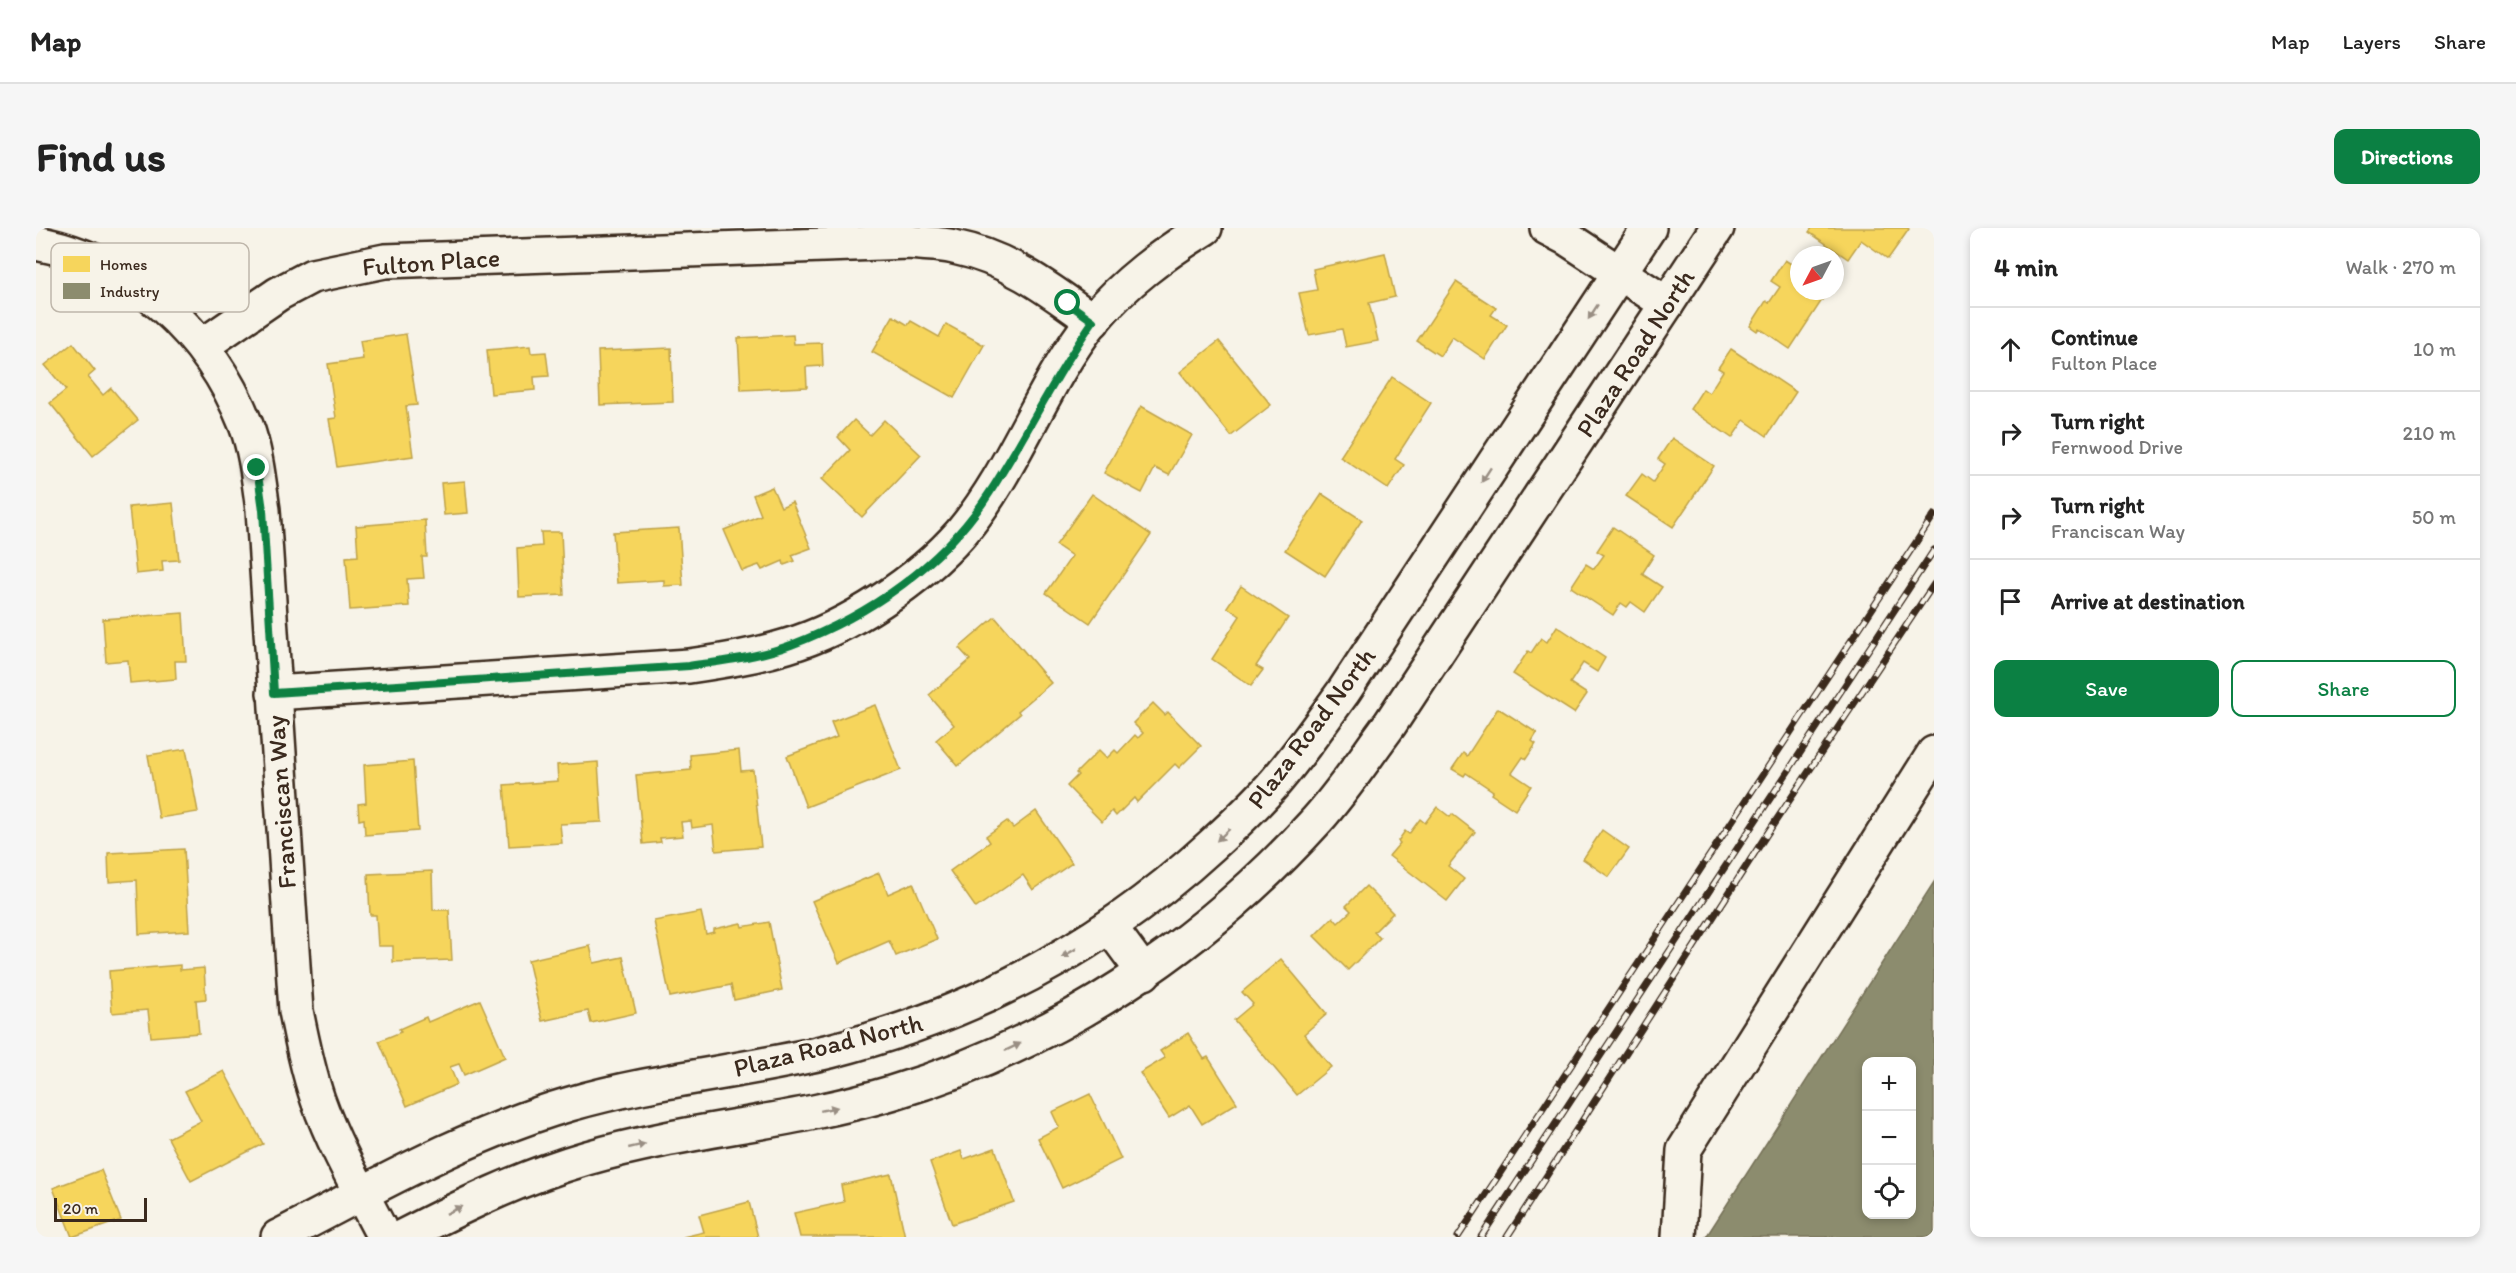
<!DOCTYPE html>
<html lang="en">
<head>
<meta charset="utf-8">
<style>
  :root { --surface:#fff; --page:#f6f6f6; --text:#222; --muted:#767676; --line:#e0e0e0; --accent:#0b8043 }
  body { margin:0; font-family:Itim,sans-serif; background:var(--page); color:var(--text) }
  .controls { position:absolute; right:18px; bottom:18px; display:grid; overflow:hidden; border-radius:12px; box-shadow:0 3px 9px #0003 }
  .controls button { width:54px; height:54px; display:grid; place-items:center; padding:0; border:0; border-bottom:2px solid var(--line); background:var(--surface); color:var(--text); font:30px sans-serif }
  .compass { position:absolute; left:1754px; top:18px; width:54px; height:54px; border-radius:50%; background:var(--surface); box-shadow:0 3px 9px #0003; rotate:229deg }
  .scale { position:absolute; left:18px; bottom:15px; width:93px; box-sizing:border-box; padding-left:6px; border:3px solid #3b2a1e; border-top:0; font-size:16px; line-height:21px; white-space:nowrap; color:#3b2a1e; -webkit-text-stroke:4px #f7f3e8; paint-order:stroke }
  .stop { position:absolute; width:18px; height:18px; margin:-14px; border:4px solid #0b8043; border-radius:50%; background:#fff }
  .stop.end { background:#0b8043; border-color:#fff; box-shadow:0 2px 6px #0008 }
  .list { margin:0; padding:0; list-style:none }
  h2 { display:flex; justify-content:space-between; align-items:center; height:78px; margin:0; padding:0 24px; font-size:26px }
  h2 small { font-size:20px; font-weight:400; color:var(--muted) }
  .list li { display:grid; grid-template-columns:39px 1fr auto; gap:18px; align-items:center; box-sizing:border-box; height:84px; padding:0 24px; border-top:2px solid var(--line) }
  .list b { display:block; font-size:22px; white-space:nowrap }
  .list p { margin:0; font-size:20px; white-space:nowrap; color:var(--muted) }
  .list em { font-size:20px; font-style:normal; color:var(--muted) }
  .actions { display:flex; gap:12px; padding:18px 24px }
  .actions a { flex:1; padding:14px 0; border:2px solid var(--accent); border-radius:12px; text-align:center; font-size:21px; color:var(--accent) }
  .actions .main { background:var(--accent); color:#fff }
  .icon { flex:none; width:33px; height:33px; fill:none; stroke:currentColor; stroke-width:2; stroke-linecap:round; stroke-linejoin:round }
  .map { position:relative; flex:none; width:1898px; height:1009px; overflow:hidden; border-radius:12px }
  header { display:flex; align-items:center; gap:36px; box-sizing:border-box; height:84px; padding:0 30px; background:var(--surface); border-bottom:2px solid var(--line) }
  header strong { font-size:28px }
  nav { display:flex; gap:33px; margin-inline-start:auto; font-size:21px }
  .intro { display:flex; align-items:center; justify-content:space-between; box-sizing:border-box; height:144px; padding:0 36px }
  h1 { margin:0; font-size:42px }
  .button { padding:15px 27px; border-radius:12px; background:var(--accent); color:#fff; font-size:21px; font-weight:700 }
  main { display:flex; gap:36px; padding:0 36px }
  aside { flex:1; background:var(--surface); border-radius:12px; box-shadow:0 3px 9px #0003 }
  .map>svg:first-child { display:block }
  .homes { fill:#f6d55c; stroke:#bea249; stroke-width:1.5 }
  .industry { fill:#8c8c6e; stroke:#746f56; stroke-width:1.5; fill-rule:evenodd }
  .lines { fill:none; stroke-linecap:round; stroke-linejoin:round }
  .minor-casing { stroke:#3b2a1e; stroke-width:38 }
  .minor { stroke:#f7f3e8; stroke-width:33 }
  .rail-casing { stroke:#3b2a1e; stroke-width:7 }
  .rail { stroke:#f7f3e8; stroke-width:4.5; stroke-dasharray:14; stroke-linecap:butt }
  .oneway { fill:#998e83 }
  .route { stroke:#0b8043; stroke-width:8 }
  .labels { text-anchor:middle; stroke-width:6; stroke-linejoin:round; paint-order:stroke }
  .street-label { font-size:26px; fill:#3b2a1e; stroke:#f7f3e8 }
  .key { fill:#f7f3e8; stroke:#bfb7ab; stroke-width:1.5 }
  .key-label { font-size:16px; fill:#3b2a1e }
</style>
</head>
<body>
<header>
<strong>Map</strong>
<nav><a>Map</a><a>Layers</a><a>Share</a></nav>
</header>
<div class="intro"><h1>Find us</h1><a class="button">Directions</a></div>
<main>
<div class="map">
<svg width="1898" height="1009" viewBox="0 0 1898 1009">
  <rect width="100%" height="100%" fill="#f7f3e8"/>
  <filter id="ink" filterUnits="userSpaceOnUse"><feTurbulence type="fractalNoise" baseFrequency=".0167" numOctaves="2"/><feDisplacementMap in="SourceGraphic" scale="12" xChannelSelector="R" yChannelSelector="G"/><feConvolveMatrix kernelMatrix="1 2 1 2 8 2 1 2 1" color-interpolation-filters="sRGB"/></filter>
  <g filter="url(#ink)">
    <g class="homes">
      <polygon points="1776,0 1872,0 1873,1 1852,31 1825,12 1812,31 1773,4"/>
      <polygon points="1349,25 1359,69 1333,75 1342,113 1310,119 1306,101 1273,107 1263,65 1281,62 1277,41"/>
      <polygon points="1749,32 1763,41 1763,63 1792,63 1754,121 1723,100 1721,103 1714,98 1730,73 1733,75 1744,59 1735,53"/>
      <polygon points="1420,54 1460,80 1455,87 1471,97 1449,131 1416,109 1404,128 1381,113"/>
      <polygon points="857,88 872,97 875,93 903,109 910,96 948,117 918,170 836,124"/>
      <polygon points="370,106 381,177 370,178 377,228 301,239 293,191 300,190 292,136 327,131 324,113"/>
      <polygon points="757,107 758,116 786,115 787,138 770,139 771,159 705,162 702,110"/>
      <polygon points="1183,113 1235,177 1195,208 1144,144"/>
      <polygon points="37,115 59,143 52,149 67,167 75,160 102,192 57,228 14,175 30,162 9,137"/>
      <polygon points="494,118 495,125 510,124 513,148 498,149 499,162 455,166 451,122"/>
      <polygon points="635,120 637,174 564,177 562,123"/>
      <polygon points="1695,121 1760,164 1731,208 1708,192 1696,210 1654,181 1667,161 1673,165 1687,143 1682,140"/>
      <polygon points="1356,149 1395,175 1359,231 1368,237 1352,261 1304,229"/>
      <polygon points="1105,178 1156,207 1133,247 1119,240 1106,265 1068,245"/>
      <polygon points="818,192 834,207 848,192 885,227 826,289 786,251 814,222 802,209"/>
      <polygon points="1636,210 1678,238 1637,299 1590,268 1606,246 1617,254 1629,236 1622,231"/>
      <polygon points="429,253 432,285 408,287 405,255"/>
      <polygon points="736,259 745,279 756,274 775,320 756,327 759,333 748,337 747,333 726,342 723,337 706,343 688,302 725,287 717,267"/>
      <polygon points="1056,266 1115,307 1054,395 1010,365 1036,328 1020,317"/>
      <polygon points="1286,266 1326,292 1289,348 1249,322"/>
      <polygon points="137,275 143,332 126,333 127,343 100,346 93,279"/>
      <polygon points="389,292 391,329 386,329 388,350 371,351 373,378 314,382 310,329 322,328 320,298"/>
      <polygon points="1577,299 1618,327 1606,346 1626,359 1609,384 1595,374 1591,379 1585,375 1577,387 1535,359 1550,336 1558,341 1568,327 1561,323"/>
      <polygon points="643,300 647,357 628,358 628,352 581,355 577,304"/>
      <polygon points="505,304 525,304 528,367 483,369 481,320 506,318"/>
      <polygon points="1205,358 1252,390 1220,438 1227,442 1215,458 1176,431 1204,388 1191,379"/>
      <polygon points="147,385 150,433 139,433 140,451 94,455 92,432 70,434 67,391"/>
      <polygon points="959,389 1015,455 982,483 984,486 922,538 900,512 918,497 893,467 934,432 923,420"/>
      <polygon points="1521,398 1569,430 1561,444 1547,435 1534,455 1551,466 1538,485 1477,446 1492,423 1495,425 1505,410 1511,414"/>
      <polygon points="1117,475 1129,487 1132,484 1165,518 1143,540 1139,536 1101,574 1098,570 1080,588 1076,583 1066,594 1031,558 1042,547 1040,545 1063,522 1071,530 1079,522 1082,525 1099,507 1102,510 1107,505 1097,495"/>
      <polygon points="839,477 865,542 770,579 751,528 801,509 795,494"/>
      <polygon points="1462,480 1501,505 1496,513 1500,516 1490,531 1487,529 1476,545 1495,558 1479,582 1455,566 1457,563 1430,545 1428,548 1416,541 1427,525 1431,528"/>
      <polygon points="150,521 162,584 123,590 112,527"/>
      <polygon points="703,522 705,543 717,542 725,619 680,623 677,597 656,600 655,593 645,594 647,608 624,610 625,614 607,616 600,547 655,542 654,527"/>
      <polygon points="377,533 382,603 329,607 328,591 323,592 322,576 330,575 328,537"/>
      <polygon points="562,534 566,594 524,596 526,615 473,618 468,557 522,553 521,537"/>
      <polygon points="1401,579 1414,589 1416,586 1439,604 1412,638 1428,651 1411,673 1353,628 1364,615 1362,613 1369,603 1373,606 1384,591 1389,595"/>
      <polygon points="1000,583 1036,635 997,662 987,647 940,680 914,643 954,614 950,608 971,593 977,600"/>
      <polygon points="1566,602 1593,621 1573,649 1547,631"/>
      <polygon points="148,621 153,703 103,706 101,652 73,654 72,625"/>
      <polygon points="396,643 397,682 413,682 416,732 357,734 357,718 342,718 340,687 334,687 332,646"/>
      <polygon points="843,645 852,666 877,655 901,711 860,728 853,713 803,735 776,673"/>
      <polygon points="1330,658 1357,685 1338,704 1344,710 1312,742 1278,708 1297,689 1302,695 1315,683 1310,678"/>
      <polygon points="665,684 670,706 678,704 678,701 705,695 706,699 733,694 746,762 698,772 695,757 634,769 618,693"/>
      <polygon points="554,718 558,735 587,729 600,785 555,795 552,783 506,793 492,732"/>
      <polygon points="1245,731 1291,786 1268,806 1295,839 1261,867 1198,792 1217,776 1206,764"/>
      <polygon points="144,737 144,742 168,740 170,771 160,772 163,805 115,809 112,782 76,785 73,743"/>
      <polygon points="444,772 469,829 428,847 423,836 414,839 421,856 371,878 343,813 365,804 363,801 390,789 392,794"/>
      <polygon points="1152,805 1168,831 1172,829 1201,875 1166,896 1154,877 1133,890 1104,845 1129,830 1124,823"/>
      <polygon points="188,843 227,916 155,953 132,910 165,893 149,863"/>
      <polygon points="1054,866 1085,931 1026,960 1002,910 1023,899 1016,884"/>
      <polygon points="959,920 978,974 916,996 894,934 925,923 928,931"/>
      <polygon points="65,942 85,992 36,1009 17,960"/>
      <polygon points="855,946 869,1009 764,1009 758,985 808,974 805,957"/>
      <polygon points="713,974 722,1009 647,1009 668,1004 663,987"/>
    </g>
    <path class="industry" d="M1898 654V1009H1670ZM1830 834H1876V986H1830Z"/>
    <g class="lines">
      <g class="minor-casing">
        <g id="minor">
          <polyline points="1511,0 1532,11 1631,76"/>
          <path d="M0 15C97 33 174 106 210 197 220 223 223 254 227 282L260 783C266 813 272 843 282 872 299 920 325 964 348 1009"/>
          <path d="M166 118 242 66 276 48 349 33 872 14C887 16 903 15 918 19 972 30 1013 61 1057 93"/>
          <path d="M238 465 653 438C687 433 719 428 751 418 812 400 883 353 925 305 979 241 1005 157 1057 92 1089 54 1127 26 1169 0"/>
          <polyline points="1074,699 1108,745"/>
          <path d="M242 1009C337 960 431 906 534 876 619 851 708 844 794 823 939 786 1065 719 1176 617 1198 597 1221 576 1241 552 1265 524 1286 493 1308 463L1613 0"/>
          <path d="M366 1009C426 978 486 949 551 930 650 901 755 895 855 865 1020 816 1166 719 1281 592 1308 562 1330 528 1354 496L1681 0"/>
          <polyline points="1643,1009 1648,922 1898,525"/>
        </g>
      </g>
      <use href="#minor" class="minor"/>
      <g class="rail-casing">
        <g id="rail">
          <polyline points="1422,1009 1898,287"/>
          <polyline points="1445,1009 1898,322"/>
          <polyline points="1471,1009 1731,606 1898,356"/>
        </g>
      </g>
      <use href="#rail" class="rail"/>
    </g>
    <defs><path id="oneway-solid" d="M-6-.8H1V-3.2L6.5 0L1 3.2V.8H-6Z" transform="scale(1.5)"/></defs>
    <g class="oneway">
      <use href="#oneway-solid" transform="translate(1557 84) rotate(123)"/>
      <use href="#oneway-solid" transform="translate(1450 247) rotate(123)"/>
      <use href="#oneway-solid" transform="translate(1187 607) rotate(137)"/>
      <use href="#oneway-solid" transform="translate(1033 725) rotate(149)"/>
      <use href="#oneway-solid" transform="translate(977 819) rotate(-26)"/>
      <use href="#oneway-solid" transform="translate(793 881) rotate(-12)"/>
      <use href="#oneway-solid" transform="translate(601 918) rotate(-13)"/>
      <use href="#oneway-solid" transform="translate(418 982) rotate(-26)"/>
    </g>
  </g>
  <g class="lines" filter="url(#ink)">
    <path class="route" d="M221 240 227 282 238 465 653 438C687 433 723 429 755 417 834 387 908 336 954 264 990 208 1019 148 1057 93L1032 75"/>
  </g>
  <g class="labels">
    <g class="street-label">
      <text transform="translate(395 34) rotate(-4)" y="9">Fulton Place</text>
      <text transform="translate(1599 125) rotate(-57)" y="9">Plaza Road North</text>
      <text transform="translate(1275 500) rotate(-53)" y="9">Plaza Road North</text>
      <text transform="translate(245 574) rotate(-94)" y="9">Franciscan Way</text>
      <text transform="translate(792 817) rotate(-14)" y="9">Plaza Road North</text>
    </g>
  </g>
  <rect x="15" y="15" width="198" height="69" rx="9" class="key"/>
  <rect x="27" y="28" width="27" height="16" fill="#f6d55c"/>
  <rect x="27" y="55" width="27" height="16" fill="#8c8c6e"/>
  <g class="key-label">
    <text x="64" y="42">Homes</text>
    <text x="64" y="69">Industry</text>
  </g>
</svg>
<div class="controls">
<button>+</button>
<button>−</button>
<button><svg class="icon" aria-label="locate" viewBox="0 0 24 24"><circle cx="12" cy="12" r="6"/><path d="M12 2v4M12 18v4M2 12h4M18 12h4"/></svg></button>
</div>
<svg class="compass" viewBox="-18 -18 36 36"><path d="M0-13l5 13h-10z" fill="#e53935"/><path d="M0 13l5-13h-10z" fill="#767676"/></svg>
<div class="scale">20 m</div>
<div class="stop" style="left:1032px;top:75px"></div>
<div class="stop end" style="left:221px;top:240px"></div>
</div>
<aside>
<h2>4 min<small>Walk · 270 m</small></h2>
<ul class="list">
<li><svg class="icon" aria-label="ahead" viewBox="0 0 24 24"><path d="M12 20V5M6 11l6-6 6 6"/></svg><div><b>Continue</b><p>Fulton Place</p></div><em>10 m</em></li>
<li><svg class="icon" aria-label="right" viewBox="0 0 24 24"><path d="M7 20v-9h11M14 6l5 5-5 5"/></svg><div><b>Turn right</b><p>Fernwood Drive</p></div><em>210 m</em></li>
<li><svg class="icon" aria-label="right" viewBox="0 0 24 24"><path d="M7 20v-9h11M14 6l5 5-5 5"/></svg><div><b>Turn right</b><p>Franciscan Way</p></div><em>50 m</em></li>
<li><svg class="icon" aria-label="arrive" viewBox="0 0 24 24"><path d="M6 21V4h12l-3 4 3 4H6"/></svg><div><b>Arrive at destination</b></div></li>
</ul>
<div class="actions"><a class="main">Save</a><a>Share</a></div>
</aside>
</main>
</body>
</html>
